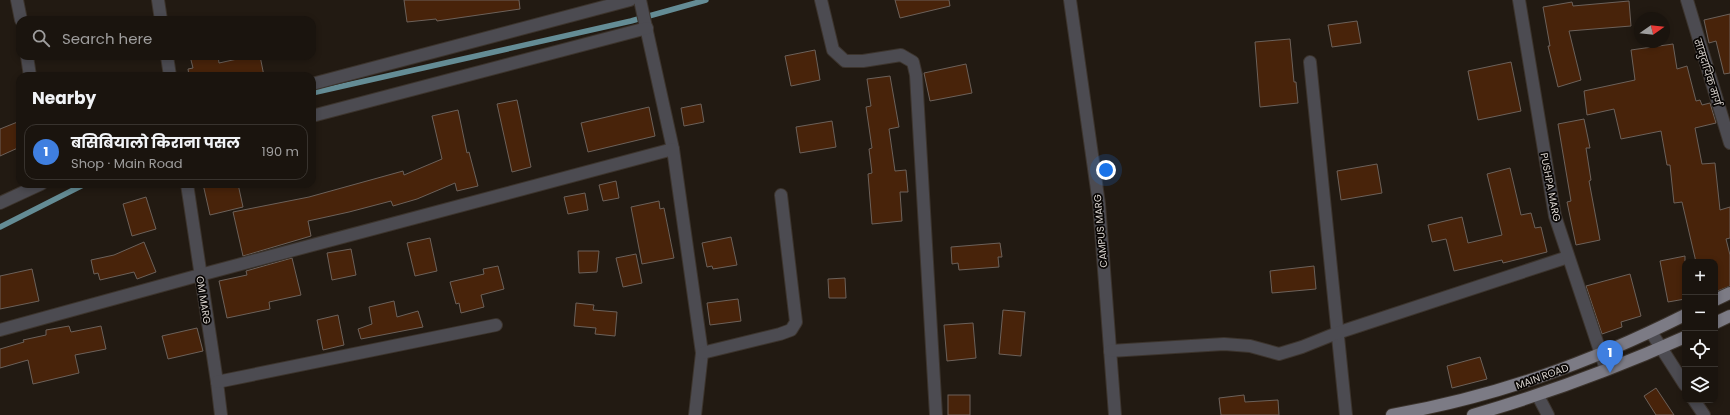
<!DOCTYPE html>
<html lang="en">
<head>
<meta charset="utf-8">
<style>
  :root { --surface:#1a140e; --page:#231d17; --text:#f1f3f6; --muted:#9f9e9e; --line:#38332e; --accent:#0f766e }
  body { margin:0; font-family:Poppins,"Noto Sans Devanagari",sans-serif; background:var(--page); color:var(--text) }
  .controls { position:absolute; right:12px; bottom:12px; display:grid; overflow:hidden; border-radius:8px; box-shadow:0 2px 6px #0003 }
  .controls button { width:36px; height:36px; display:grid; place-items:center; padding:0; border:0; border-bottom:1px solid var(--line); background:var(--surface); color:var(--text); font:20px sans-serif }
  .compass { position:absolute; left:1634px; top:12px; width:36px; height:36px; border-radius:50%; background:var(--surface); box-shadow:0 2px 6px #0003; rotate:76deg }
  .you { position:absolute; left:1106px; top:170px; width:14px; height:14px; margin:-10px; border:3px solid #fff; border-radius:50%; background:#1a73e8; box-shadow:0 0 0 6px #1a73e833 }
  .badge { display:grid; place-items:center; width:26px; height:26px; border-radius:50%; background:var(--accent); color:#fff; font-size:13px; font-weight:700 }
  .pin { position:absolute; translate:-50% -33px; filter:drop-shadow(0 1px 2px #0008) }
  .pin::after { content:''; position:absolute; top:21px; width:14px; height:12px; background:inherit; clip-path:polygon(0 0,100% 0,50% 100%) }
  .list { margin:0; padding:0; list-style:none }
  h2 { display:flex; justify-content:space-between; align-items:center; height:52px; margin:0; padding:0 16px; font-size:17px }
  h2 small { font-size:13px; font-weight:400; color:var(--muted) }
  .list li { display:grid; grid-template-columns:26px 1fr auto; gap:12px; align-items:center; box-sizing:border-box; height:56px; margin:0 8px 8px; padding:0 8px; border:1px solid var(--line); border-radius:12px }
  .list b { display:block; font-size:15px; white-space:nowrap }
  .list p { margin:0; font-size:13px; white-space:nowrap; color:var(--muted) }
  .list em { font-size:13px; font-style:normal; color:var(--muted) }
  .icon { flex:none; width:22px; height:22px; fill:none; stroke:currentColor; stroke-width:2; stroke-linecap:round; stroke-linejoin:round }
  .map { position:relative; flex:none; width:1730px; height:415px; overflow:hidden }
  .search { position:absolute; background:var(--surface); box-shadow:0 2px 6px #0003; left:16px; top:16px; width:300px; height:44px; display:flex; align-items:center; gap:10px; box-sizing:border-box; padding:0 14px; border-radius:12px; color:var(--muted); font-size:15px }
  .panel { position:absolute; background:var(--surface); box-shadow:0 2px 6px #0003; left:16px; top:72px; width:300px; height:116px; border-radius:12px }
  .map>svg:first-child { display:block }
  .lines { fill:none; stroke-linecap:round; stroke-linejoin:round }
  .stream { stroke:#648c95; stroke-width:5.5 }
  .building { fill:#48230a; stroke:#6c615a }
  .minor-casing { stroke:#3c342d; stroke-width:14 }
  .tertiary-casing { stroke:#3c342d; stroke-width:14 }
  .primary-casing { stroke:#3c342d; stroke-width:14 }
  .minor { stroke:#4c4b51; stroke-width:12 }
  .tertiary { stroke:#4c4b51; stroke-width:12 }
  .primary { stroke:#7c7b85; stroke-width:12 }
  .labels { text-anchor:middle; stroke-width:3.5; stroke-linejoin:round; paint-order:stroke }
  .street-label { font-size:10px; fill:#dbd5d0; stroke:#090604 }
</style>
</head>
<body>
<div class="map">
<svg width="1730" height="415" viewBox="0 0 1730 415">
  <rect width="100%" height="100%" fill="#221a12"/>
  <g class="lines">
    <g class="stream">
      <polyline points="312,93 631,21 706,0"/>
      <polyline points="0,227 85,184"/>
    </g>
  </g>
  <g class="building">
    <polygon points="404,0 519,0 520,9 437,21 436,19 407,22"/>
    <polygon points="895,0 949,0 950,6 900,18"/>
    <polygon points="1629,1 1631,26 1569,31 1581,80 1558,87 1548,46 1550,46 1543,7 1572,2 1573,6"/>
    <polygon points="1730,14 1730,73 1724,74 1716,41 1709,43 1704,20"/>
    <polygon points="1357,21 1361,43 1332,47 1328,25"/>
    <polygon points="1290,39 1294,82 1296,82 1298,103 1260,107 1255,42"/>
    <polygon points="1673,44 1677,69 1687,66 1696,101 1700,100 1702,105 1710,103 1716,123 1695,128 1702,164 1715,163 1720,210 1730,207 1730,238 1726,239 1730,255 1730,286 1715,292 1715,262 1696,262 1682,202 1674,203 1670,165 1667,165 1661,131 1621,139 1614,109 1587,115 1584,91 1635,80 1631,50"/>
    <polygon points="815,50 820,80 791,86 785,56"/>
    <polygon points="190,56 218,56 219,63 251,56 260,56 264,76 189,76 188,69 193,68"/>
    <polygon points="1511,62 1521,111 1478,120 1468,71"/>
    <polygon points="966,64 972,93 930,101 924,73"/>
    <polygon points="890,76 899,127 889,129 895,171 906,170 908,192 900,192 902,221 872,224 868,174 872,173 869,149 872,148 866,107 871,106 867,79"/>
    <polygon points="517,100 531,167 512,172 497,104"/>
    <polygon points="701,104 704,122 684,126 681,108"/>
    <polygon points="649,107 655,136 588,152 581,123"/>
    <polygon points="458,110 467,153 469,152 478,186 457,191 455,183 417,199 393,206 391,201 349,212 308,221 311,236 243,256 233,212 309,197 403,171 404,175 442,159 432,116"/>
    <polygon points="1584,119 1590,148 1586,148 1591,180 1589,181 1600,240 1576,245 1567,202 1571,201 1558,124"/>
    <polygon points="20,121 20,147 0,156 0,129"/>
    <polygon points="832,121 836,147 800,153 796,127"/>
    <polygon points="1377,164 1382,193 1341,200 1337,171"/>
    <polygon points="1510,168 1521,215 1531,213 1535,228 1541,227 1547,252 1503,263 1502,260 1454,271 1446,239 1432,242 1428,225 1462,217 1468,243 1502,235 1487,174"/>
    <polygon points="616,181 619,198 603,201 599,185"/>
    <polygon points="203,184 238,184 243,207 210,215"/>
    <polygon points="585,193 588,210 568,214 564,197"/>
    <polygon points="146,197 156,229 132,236 123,204"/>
    <polygon points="659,201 660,209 664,208 674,258 642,264 631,207"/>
    <polygon points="731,237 737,265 713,269 712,266 707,267 702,243"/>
    <polygon points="430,238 437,271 415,276 407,243"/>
    <polygon points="144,242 156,272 137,279 134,272 100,280 98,273 94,274 91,260 114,255"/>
    <polygon points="1000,243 1002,257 998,257 999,267 959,270 958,263 952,264 951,247"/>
    <polygon points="351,249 356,275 332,280 327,253"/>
    <polygon points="578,251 599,251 597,272 579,273"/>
    <polygon points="636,254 642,283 623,287 616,258"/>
    <polygon points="1685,256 1685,299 1668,302 1660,261"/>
    <polygon points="292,258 301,295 269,302 270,309 227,318 219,281 247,275 246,271"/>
    <polygon points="498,266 504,289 481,295 484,307 461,313 459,303 456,304 450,282 484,274 483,269"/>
    <polygon points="1314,266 1316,289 1272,293 1270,271"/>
    <polygon points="32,269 39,301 0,309 0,276"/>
    <polygon points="1630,274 1641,316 1621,322 1622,327 1602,334 1586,286"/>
    <polygon points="845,278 846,298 829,298 828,279"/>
    <polygon points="738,299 741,321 710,325 707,303"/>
    <polygon points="394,301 397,317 418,311 423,327 361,339 358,329 372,324 369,307"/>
    <polygon points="576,303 594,305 593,310 617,312 615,336 595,334 596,328 574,326"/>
    <polygon points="1003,310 1025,312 1021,356 999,354"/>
    <polygon points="338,315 344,345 323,350 317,320"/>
    <polygon points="973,323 976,358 947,361 944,325"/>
    <polygon points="69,326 71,332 101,326 106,349 75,355 79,373 33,384 28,360 0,368 0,349 24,342 23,340 46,335 46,330"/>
    <polygon points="197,328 203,351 168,359 162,336"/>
    <polygon points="1480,357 1487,379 1452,388 1447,366"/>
    <polygon points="1656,388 1674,415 1656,415 1644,396"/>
    <rect x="948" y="395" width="22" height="20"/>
    <polygon points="1244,395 1245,402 1278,400 1279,415 1221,415 1219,398"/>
  </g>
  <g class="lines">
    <g class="minor-casing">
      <g id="minor">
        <polyline points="17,0 21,20"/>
        <polyline points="158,0 161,20"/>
        <polyline points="640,0 673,149"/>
        <polyline points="821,0 833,50 845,61 863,61 901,55 913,62 916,75 936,415"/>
        <polyline points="1070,0 1099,204 1115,415"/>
        <polyline points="1687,0 1730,143"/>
        <polyline points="27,56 30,76"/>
        <polyline points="167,56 170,76"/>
        <polyline points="1310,62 1346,415"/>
        <polyline points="312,116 647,28"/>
        <polyline points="187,184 217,382 221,415"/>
        <polyline points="0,330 200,275 673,149 702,353 695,415"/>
        <polyline points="1651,332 1685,385"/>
        <polyline points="1110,351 1224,344 1250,346 1279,354 1302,347 1337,333 1568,257"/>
        <polyline points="702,353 780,334 791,330 796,322 781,195"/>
        <polyline points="217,382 496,325"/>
        <polyline points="1538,396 1548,415"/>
        <polyline points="1694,400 1704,415"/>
      </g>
    </g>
    <g class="tertiary-casing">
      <g id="tertiary">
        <polyline points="1519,0 1555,216 1606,369"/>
        <polyline points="312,84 630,0"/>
        <polyline points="0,203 41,184"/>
      </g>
    </g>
    <g class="primary-casing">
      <g id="primary">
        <polyline points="1715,300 1730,293"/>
        <polyline points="1715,323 1730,316"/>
        <path d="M1392 415C1498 396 1589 363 1685 315"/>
        <path d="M1473 415C1545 394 1616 368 1685 337"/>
      </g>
    </g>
    <use href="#minor" class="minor"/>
    <use href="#tertiary" class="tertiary"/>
    <use href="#primary" class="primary"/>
  </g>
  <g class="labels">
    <g class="street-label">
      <text transform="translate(1708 72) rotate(73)" y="4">सामुदायिक मार्ग</text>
      <text transform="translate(1551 187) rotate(79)" y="4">PUSHPA MARG</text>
      <text transform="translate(1100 231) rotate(-95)" y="4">CAMPUS MARG</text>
      <text transform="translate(204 300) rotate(81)" y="4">OM MARG</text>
      <text transform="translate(1542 376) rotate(-20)" y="4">MAIN ROAD</text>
    </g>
  </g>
</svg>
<div class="controls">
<button>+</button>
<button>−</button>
<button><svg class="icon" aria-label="locate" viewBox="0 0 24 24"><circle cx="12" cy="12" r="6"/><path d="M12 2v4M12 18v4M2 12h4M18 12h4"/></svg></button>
<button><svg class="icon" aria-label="layers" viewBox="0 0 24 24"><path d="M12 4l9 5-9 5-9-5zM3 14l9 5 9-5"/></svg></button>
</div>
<svg class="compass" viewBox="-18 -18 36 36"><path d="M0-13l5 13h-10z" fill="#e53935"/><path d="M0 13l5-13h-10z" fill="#9f9e9e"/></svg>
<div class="you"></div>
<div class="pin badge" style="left:1610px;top:373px;background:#3f7fe0">1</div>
<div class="search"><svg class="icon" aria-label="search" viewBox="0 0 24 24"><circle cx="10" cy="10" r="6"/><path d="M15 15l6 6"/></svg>Search here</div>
<section class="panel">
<h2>Nearby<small></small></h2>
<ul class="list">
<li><span class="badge" style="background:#3f7fe0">1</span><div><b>बसिबियालो किराना पसल</b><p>Shop · Main Road</p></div><em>190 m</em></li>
</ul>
</section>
</div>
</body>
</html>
